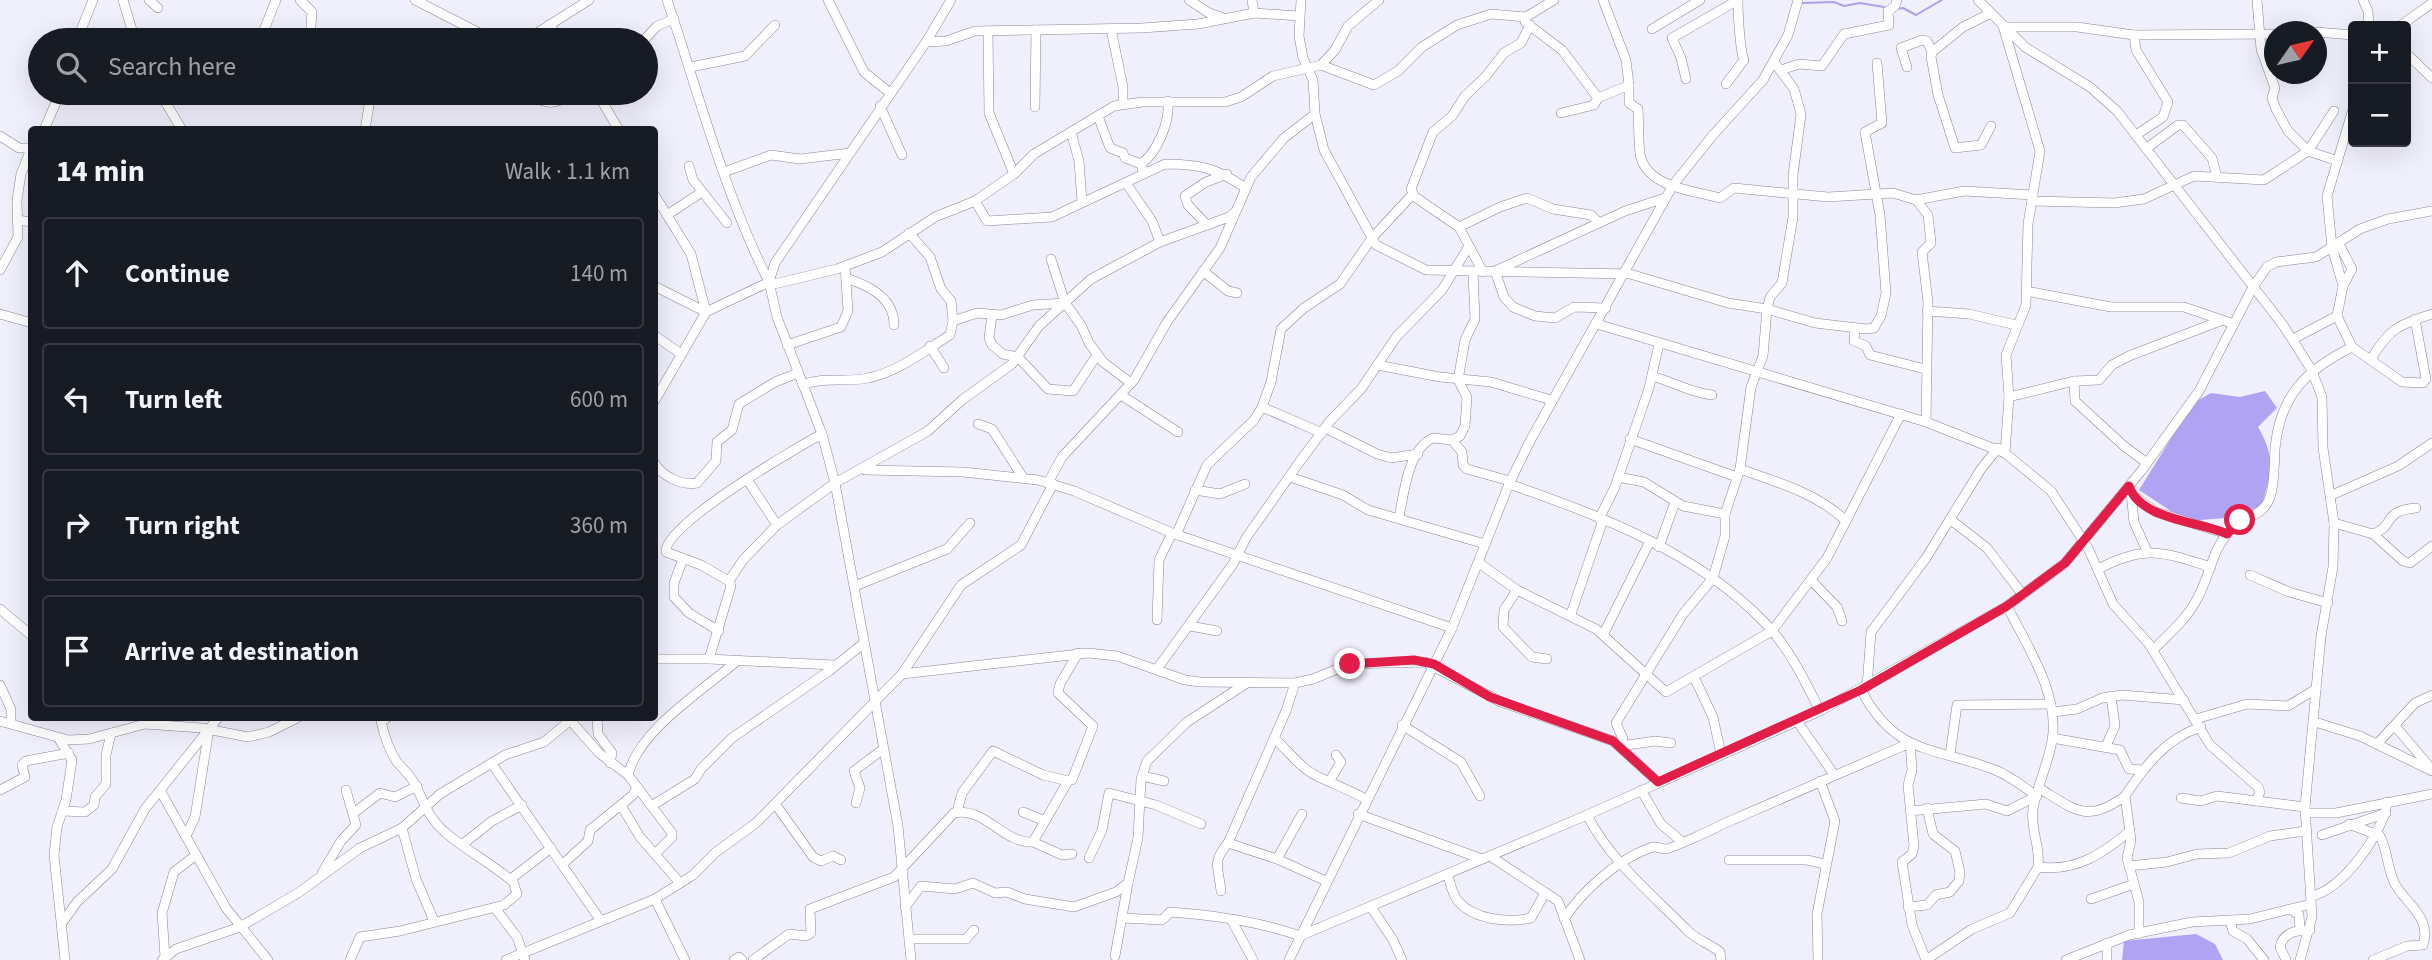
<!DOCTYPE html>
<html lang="en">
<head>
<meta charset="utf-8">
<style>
  :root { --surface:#171b24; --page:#242831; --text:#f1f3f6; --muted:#9ea1a6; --line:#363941 }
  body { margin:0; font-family:"Source Sans 3",sans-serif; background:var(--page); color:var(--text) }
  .controls { position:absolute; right:21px; top:21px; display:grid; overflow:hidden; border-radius:7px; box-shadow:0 7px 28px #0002 }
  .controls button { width:63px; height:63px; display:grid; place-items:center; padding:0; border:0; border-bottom:2px solid var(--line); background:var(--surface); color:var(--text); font:35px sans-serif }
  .compass { position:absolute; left:2264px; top:21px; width:63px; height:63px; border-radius:50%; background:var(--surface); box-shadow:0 7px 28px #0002; rotate:56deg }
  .stop { position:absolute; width:21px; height:21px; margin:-16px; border:5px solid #e11d48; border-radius:50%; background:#fff }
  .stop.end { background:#e11d48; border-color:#fff; box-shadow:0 2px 7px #0008 }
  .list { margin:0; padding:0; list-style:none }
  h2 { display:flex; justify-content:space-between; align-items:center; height:91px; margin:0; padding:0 28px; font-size:30px }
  h2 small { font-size:23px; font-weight:400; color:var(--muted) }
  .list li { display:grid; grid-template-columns:46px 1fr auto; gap:21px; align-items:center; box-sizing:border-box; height:112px; margin:0 14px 14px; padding:0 14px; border:2px solid var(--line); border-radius:7px }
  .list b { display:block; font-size:26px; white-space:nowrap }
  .list em { font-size:23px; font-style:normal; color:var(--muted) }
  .icon { flex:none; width:38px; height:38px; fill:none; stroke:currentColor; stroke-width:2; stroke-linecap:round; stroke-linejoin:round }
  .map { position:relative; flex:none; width:2432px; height:960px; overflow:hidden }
  .search { position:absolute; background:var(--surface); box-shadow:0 7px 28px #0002; left:28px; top:28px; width:630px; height:77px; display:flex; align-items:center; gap:18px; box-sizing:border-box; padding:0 24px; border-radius:38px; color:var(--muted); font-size:26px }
  .panel { position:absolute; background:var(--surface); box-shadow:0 7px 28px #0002; left:28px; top:126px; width:630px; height:595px; border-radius:7px }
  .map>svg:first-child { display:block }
  .forest { fill:#b1a3f4 }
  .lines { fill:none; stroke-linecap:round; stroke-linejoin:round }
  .stream { stroke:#aea0f1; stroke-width:2 }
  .minor-casing { stroke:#888699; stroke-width:10 }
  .minor { stroke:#fff; stroke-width:9 }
  .route { stroke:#e11d48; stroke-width:9 }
</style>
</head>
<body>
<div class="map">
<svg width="2432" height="960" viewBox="0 0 2432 960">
  <rect width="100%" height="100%" fill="#f0effc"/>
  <g class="forest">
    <path d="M2265 391 2277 408 2258 427C2276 458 2271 472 2262 505L2239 517 2186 521 2139 490 2193 403 2211 393 2240 397Z"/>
    <polygon points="2196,934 2215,944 2223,960 2122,960 2124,941"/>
  </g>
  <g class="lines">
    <g class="stream">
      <polyline points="1803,3 1834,2 1844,6 1860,3 1884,7"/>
      <polyline points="1897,9 1903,8 1916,15 1942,0"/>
    </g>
    <g class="minor-casing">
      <g id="minor">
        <polyline points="123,0 135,40"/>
        <polyline points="149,0 158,8"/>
        <polyline points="300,0 312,12 310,40"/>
        <polyline points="415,0 493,40"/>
        <polyline points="828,0 864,72 890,93"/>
        <polyline points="1189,0 1209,13 1221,17"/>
        <polyline points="1252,0 1254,13"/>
        <polyline points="1978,0 2025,47 2090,87 2117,111 2283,325 2311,369 2322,397 2323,448 2334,523 2333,567 2321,636 2305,807 2312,917 2300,960"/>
        <polyline points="2257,0 2261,49 2275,88 2272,98 2276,109 2288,131 2308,151 2338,161"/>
        <polyline points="2363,0 2368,11 2369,26"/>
        <polyline points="1525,22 1562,50 1598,98"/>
        <polyline points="549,25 562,40"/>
        <polyline points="2003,26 2040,151 2028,224 2026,305 2006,355 2009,397 2005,453"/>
        <polyline points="2400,26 2432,3"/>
        <polyline points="2005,27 2077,27 2134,35 2274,34"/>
        <polyline points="1111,29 1123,87 1123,103"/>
        <polyline points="1652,29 1700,0"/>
        <polyline points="988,31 989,113 1014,174"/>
        <polyline points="2316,32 2353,35"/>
        <polyline points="2134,35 2136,50 2168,102 2163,117 2136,135"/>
        <polyline points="77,40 93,0"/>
        <polyline points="224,40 260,40"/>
        <polyline points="260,40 276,0"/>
        <polyline points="526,40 589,0"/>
        <polyline points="644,40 657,26 674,19"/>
        <polyline points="926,42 946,41 975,31 1142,28 1198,24 1254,13 1299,16"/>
        <polyline points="2406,53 2432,78"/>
        <polyline points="1321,65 1374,85 1398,71 1422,47 1457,25 1491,14 1526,17 1554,0"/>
        <polyline points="691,67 745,56 775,25"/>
        <polyline points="1907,67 1901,48 1922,40 1927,41 1932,52"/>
        <polyline points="646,70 650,81"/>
        <polyline points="1781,70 1799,64 1822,66 1844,34 1889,25 1888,11 1895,6 1897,0"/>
        <polyline points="1686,79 1681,58 1672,38 1738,0"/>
        <path d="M1726 84 1744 60C1740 51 1738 14 1738 1"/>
        <path d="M1629 85V103L1638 109C1639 122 1638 149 1641 158 1650 188 1695 191 1720 198L1734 188 1828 197 1893 193 1916 200 1964 191 2033 195"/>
        <polyline points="160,93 182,130"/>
        <path d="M528 93C546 105 554 106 573 93"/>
        <polyline points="597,93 619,130"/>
        <polyline points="880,106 902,155"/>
        <polyline points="1035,107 1036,30"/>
        <polyline points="1561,113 1594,105 1598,98 1629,85 1626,60 1603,0"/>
        <polyline points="1315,114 1324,150 1376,245 1426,270 1630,274 1728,303 1767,309 1815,323 1866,329 1874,328 1881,316 1886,293 1880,215 1865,132 1882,123 1877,63"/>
        <polyline points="1098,116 1110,148 1123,153 1125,158 1141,164"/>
        <polyline points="1991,126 1981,145 1955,148 1938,95 1931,57 1932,52 1963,27 1991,13"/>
        <polyline points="44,130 60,93"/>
        <polyline points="365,130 371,93"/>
        <polyline points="1071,132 1079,161 1082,202"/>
        <polyline points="0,136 19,148 30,148"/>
        <polyline points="2147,148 2178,125 2183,125 2212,158 2217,177"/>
        <polyline points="689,166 693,180 727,223"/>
        <polyline points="724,172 771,155 800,159 850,153"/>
        <path d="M1144 174 1141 164C1158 152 1170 121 1168 101"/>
        <polyline points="1126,183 1152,221 1160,242"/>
        <polyline points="654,194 691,254 706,312"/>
        <polyline points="1916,200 1928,215 1931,243 1922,252 1928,302 1926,422"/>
        <path d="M975 201 987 221 1052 217 1165 164C1199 164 1216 168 1244 187"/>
        <polyline points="2032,201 2114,203 2144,199 2194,176 2264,180 2308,151 2334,111"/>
        <polyline points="667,215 702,192"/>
        <polyline points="17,220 32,222"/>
        <polyline points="1207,225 1188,205 1185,196 1206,182 1227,174"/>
        <polyline points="1459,227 1500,207 1527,198 1553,209 1591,215 1599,223"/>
        <polyline points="909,233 930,257 941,289 951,301 953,321"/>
        <polyline points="2338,242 2352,269 2343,286"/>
        <polyline points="1051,259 1065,303 1081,325 1089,343 1103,362 1131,383"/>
        <polyline points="0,270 18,237 17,200 21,174 32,146"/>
        <polyline points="1203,271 1228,291 1237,293"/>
        <polyline points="1483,272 1459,227 1415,197 1411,189 1433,132 1452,116 1465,96 1486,76 1504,53 1521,43 1530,25"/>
        <path d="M846 278C870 286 894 298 894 325"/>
        <polyline points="770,285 837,269 882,252 935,217 975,201 1014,174 1034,154 1114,106 1143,102 1225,102 1241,97 1273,76 1321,65 1335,50 1348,26 1379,0"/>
        <polyline points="654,286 706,312"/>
        <polyline points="2026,291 2111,307 2184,307 2234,324"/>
        <polyline points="1606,308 1574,307 1555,318 1535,316 1513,307 1504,297 1495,271 1625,211 1665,198"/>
        <polyline points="1927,311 1969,314 2016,325"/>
        <polyline points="0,314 32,323"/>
        <polyline points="992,315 989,338 992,345 1003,354 1018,357 1048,389 1073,391 1097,355"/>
        <polyline points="1597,324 1926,422 2005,453 2051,491 2088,548 2113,604 2149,644 2210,745 2258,787 2260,792 2256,801"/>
        <polyline points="1855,328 1854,341 1866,346 1870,355 1925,369"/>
        <polyline points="654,335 681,354"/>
        <polyline points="2293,339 2337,316"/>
        <polyline points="787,345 841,327 848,311 845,266"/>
        <polyline points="930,346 944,368"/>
        <polyline points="2352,347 2337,316 2343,286 2332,247 2327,196 2353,109 2353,89"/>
        <path d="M2371 359C2390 328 2398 325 2432 314"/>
        <polyline points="1377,365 1440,377 1491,382 1551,400"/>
        <path d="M1652 376C1673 382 1691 393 1712 395"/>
        <polyline points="2074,381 2075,401 2124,446 2147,463"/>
        <path d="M803 385C824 376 847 383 868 378 898 372 924 351 950 335L953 321 977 313 1001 315 1033 305 1065 303"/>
        <polyline points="1121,395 1178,432"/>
        <polyline points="2009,397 2074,381 2099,380 2112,365 2129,356 2220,321"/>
        <path d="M654 402 706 312 769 282C724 193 699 94 667 0"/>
        <polyline points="1262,407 1322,433"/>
        <polyline points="978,424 992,429 1022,476"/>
        <polyline points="1325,428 1377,454 1391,458 1418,454"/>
        <polyline points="1630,439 1737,477"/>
        <polyline points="1452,440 1460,436 1465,426 1467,397 1458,380 1465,340 1475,319 1473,272"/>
        <path d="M654 462C661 476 682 486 697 483L716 461 717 442 732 430 739 404 775 382 798 373"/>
        <path d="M1740 469C1777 482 1816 493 1845 520"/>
        <polyline points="865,470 963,472 1038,480 1074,491 1172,533 1452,628"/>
        <polyline points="1290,477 1343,495 1368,510 1485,544"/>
        <polyline points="1618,477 1644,482 1683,506 1725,514"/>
        <polyline points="748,481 777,525"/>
        <polyline points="1048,483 1062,457 1134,380 1167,322 1220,248 1251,177 1284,138 1315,114 1313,80 1303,58 1299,36 1301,0"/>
        <path d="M1509 484C1600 515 1699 553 1766 624 1789 648 1805 681 1820 711"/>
        <polyline points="1195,490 1220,494 1245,484"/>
        <polyline points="2131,493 2134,522 2147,551"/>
        <polyline points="2132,495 2156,512 2227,534"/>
        <polyline points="2332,495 2398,466 2432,443"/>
        <path d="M1399 517C1404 493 1408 449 1433 438L1452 440 1462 452 1463 465 1467 469 1510 481"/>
        <polyline points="1599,519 1615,487 1649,388 1659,344"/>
        <polyline points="1951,520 1987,548 2023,595"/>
        <polyline points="2334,523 2373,534 2403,561 2410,563 2432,546"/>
        <path d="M2373 534C2396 526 2381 511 2416 508"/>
        <polyline points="1176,535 1207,465 1254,420 1262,407 1271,382 1281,329 1304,308 1340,284 1372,238 1412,195"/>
        <polyline points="1659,547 1675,502"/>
        <polyline points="683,559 674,583 674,597 689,613 719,631"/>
        <polyline points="1479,563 1517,590 1596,629 1666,692 1772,631 1827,558 1901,414"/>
        <path d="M2098 569C2145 544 2163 552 2211 567"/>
        <polyline points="2250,575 2289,592 2328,603"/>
        <polyline points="1811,580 1837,607 1842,621"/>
        <path d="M729 581 701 565 666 552C662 526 796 448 822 434"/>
        <polyline points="855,586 947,549 970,523"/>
        <polyline points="1517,590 1504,610 1503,627 1532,657 1547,659"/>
        <polyline points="0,609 32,636"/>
        <polyline points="1571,614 1603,520"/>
        <polyline points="1157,620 1159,560 1172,533"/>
        <polyline points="1190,626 1217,631"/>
        <polyline points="1603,635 1650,541"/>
        <path d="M2153 650C2169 634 2188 618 2198 597 2209 577 2212 552 2227 534 2239 518 2264 517 2270 497 2275 482 2274 464 2275 449 2280 395 2306 370 2352 347L2402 382 2423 383 2426 379 2415 319"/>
        <polyline points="654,659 709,659 731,586 729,581 743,560 777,525 835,483 928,431 962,400 1012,364 1039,326 1091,279 1160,242 1229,217 1235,212"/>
        <polyline points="709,659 834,665"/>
        <polyline points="1157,669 1233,564 1246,538 1298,464 1330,421 1361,389 1397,336 1442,290 1469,246"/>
        <polyline points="902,674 1088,653 1117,656 1185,680 1200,682 1295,683 1313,679 1350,664 1425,662 1501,702 1613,741 1658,782"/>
        <polyline points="1694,677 1713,717 1721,754"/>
        <polyline points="0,685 11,709 11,723"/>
        <polyline points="1867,687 1871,632 1926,558 1981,469 1998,448"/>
        <path d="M1861 690C1896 756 1933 746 1995 770 2011 776 2023 787 2037 796L2007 811 1986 804 1910 811"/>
        <polyline points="2053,712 2077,709 2102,698 2122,695 2184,700"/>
        <path d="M387 718 381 721C384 735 389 750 397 762 404 770 413 778 417 788 424 804 431 821 446 833 467 851 491 863 512 881"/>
        <polyline points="597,718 598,734 612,753 610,763"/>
        <polyline points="2196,719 2247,704 2288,706 2316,689"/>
        <polyline points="570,720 599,753 628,775"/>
        <polyline points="0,721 68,740 89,739 145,724 202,728 248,737 269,732 297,718"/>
        <polyline points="1797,721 1833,773"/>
        <polyline points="2315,722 2360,736 2432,771"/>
        <polyline points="1402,725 1461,762 1480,796"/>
        <polyline points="2395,726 2428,765"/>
        <path d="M1274 738C1289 751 1301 770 1321 778 1336 785 1351 791 1366 799"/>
        <polyline points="2052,738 2120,750 2129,769 2143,770"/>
        <polyline points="59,739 72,760 66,800 57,827 54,855 65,960"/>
        <polyline points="1671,743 1655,741 1621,746 1623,739 1616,723 1683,614 1713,578 1725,536 1725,514 1740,469 1751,387 1763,356 1767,309 1770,297 1782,283 1793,217 1793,175 1801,114 1794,89 1774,62"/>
        <polyline points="2377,744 2415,703 2432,695"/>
        <polyline points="2106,746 2115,726 2111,696"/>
        <polyline points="1950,755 1957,705 2051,704"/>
        <polyline points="492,764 601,921"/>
        <polyline points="1142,776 1164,781"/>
        <polyline points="1330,780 1341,762 1336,755"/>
        <polyline points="637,787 672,833 672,837 656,853"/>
        <path d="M2039 788C2075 810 2087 824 2125 796"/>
        <polyline points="0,790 25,777 22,765 26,761 69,753"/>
        <polyline points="1641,790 1661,824 1681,841"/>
        <polyline points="161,792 226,908 268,960"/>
        <polyline points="2181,798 2201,801 2217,796 2305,807"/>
        <polyline points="856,803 860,788 854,771 882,750"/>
        <polyline points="653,805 695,779 701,769 732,738 829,671 864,643"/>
        <polyline points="776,805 813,857 821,861 833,856 841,860"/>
        <polyline points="622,807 640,837 680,883"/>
        <polyline points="63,811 85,812 94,805 95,797 106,784 106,755 111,733"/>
        <polyline points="355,812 380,793 395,797 417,786"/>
        <polyline points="957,812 962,793 993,751 1043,775 1068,781"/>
        <polyline points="1023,812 1045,821"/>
        <polyline points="2305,813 2336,813 2432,794"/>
        <polyline points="1358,814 1482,859"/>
        <path d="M1587 815C1611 862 1652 894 1688 931 1697 940 1710 944 1720 952L1721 960"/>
        <path d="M2349 824 2380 836C2388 851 2387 869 2395 884 2406 904 2432 917 2423 945L2407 946 2373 960"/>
        <polyline points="402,828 416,879 434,921"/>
        <polyline points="2322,835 2386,813"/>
        <polyline points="186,836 195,817 209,729 218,718"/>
        <polyline points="1033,842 1062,855 1072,854"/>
        <polyline points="1228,843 1286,711 1295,683"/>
        <polyline points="463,844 492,821 522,805"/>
        <polyline points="1490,856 1558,901 1580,960"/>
        <polyline points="1089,858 1102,830 1109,793 1156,805 1201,824"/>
        <polyline points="1277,859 1302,814"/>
        <polyline points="1729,860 1807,860 1825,864"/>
        <path d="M563 864 588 841 590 830 633 795 637 787 628 775C639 729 704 690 738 660"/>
        <polyline points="2129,866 2167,862 2197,854 2229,853 2270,836 2306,831"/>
        <path d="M2038 867C2076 872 2102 854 2130 831"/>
        <polyline points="322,873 341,841 356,825 346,790"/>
        <path d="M1448 875C1450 883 1452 894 1458 901 1474 920 1508 923 1531 918L1545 893"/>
        <path d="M1221 891C1219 868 1211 863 1228 843L1277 859 1326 881"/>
        <path d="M2311 896C2341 892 2385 831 2387 802"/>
        <polyline points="655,899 685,960"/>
        <polyline points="2091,899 2134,884"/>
        <polyline points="905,907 921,886 955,889 973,883 995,893 1007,892 1025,899 1074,907 1116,892 1128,883 1138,838 1141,779 1147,761 1187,722 1247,683"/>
        <polyline points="1371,907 1393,940 1402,960"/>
        <polyline points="1908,907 1927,905 1936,895 1950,892 1959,881 1960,872 1955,851 1933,834 1927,808"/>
        <polyline points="495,908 517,937 525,960"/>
        <polyline points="2290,909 2299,915 2300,930"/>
        <path d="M1122 918 1162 920 1170 912C1212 915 1261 922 1300 936L1587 815 1820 711 2007 606 2065 563 2142 470 2199 391 2253 287 2267 267 2276 262 2316 257 2360 229 2388 219 2432 211"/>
        <path d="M1564 919C1582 891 1618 859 1650 848 1656 845 1660 849 1666 849 1670 849 1716 828 1723 824L1910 743 1912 770 1908 785 1914 846 1912 854 1902 862 1912 925 1926 960"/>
        <polyline points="1232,921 1253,960"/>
        <polyline points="2230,921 2233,931 2247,939 2264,960"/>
        <polyline points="62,923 77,902 112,869 145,809 209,729"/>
        <path d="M2139 934V902L2127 858 2131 840 2125 796C2145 766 2166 738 2201 727"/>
        <polyline points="909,939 966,939 974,930"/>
        <polyline points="1115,956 1128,883"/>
        <polyline points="165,957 162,913 174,872 196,855"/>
        <polyline points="162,960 176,949 240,927 298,893 360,848 402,828 440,794 505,755 544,742 573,718"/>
        <polyline points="350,960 360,937 400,931 504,905 517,894 512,878 551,848"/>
        <polyline points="506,960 655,899 693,875 716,852 756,823 902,674 961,585 1021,545 1053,484"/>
        <polyline points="734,960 739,957 742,960"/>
        <path d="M753 960 789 934 806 936 811 933 810 909 894 877 954 813C985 806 1003 844 1033 842L1068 781 1072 780 1093 726 1058 693 1060 684 1078 653"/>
        <polyline points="911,960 898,826 835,483 822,434 777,317 769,282 775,263 926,42 951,0"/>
        <polyline points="1289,960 1452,628 1509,484 1530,441 1673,185 1713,135 1763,80 1788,35 1798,0"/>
        <polyline points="1818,960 1817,914 1835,821 1820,781"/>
        <path d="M1926 960 1972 929 2010 913 2038 867C2041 848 2030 829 2033 809 2037 786 2048 764 2052 741 2060 694 2027 646 2007 606"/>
        <polyline points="2066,960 2129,935 2192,922 2250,919 2311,904"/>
        <polyline points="2107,960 2107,943"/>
        <path d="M2286 960 2280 947C2283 932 2297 930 2310 930"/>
      </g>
    </g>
    <use href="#minor" class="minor"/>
  </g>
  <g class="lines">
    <path class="route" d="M1350 664 1414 660 1434 664 1490 697 1613 741 1658 782 1861 690 2007 606 2065 563 2129 486C2140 520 2199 521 2227 534L2240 520"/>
  </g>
</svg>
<div class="controls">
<button>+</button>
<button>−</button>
</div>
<svg class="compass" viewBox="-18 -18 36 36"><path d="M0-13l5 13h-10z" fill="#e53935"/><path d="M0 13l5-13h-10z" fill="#9ea1a6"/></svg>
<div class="stop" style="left:2240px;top:520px"></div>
<div class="stop end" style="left:1350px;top:664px"></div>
<div class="search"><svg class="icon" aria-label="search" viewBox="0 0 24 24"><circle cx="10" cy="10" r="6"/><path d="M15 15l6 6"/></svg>Search here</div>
<section class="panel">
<h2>14 min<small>Walk · 1.1 km</small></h2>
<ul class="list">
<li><svg class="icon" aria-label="ahead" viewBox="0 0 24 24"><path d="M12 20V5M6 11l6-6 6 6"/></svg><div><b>Continue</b></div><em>140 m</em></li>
<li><svg class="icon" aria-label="left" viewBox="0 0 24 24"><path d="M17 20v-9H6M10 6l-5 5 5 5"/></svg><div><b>Turn left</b></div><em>600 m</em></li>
<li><svg class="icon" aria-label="right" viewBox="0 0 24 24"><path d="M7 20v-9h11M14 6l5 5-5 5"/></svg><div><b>Turn right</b></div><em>360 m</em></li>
<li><svg class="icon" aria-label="arrive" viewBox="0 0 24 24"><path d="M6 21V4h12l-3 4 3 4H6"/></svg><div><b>Arrive at destination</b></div></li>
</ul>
</section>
</div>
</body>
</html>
